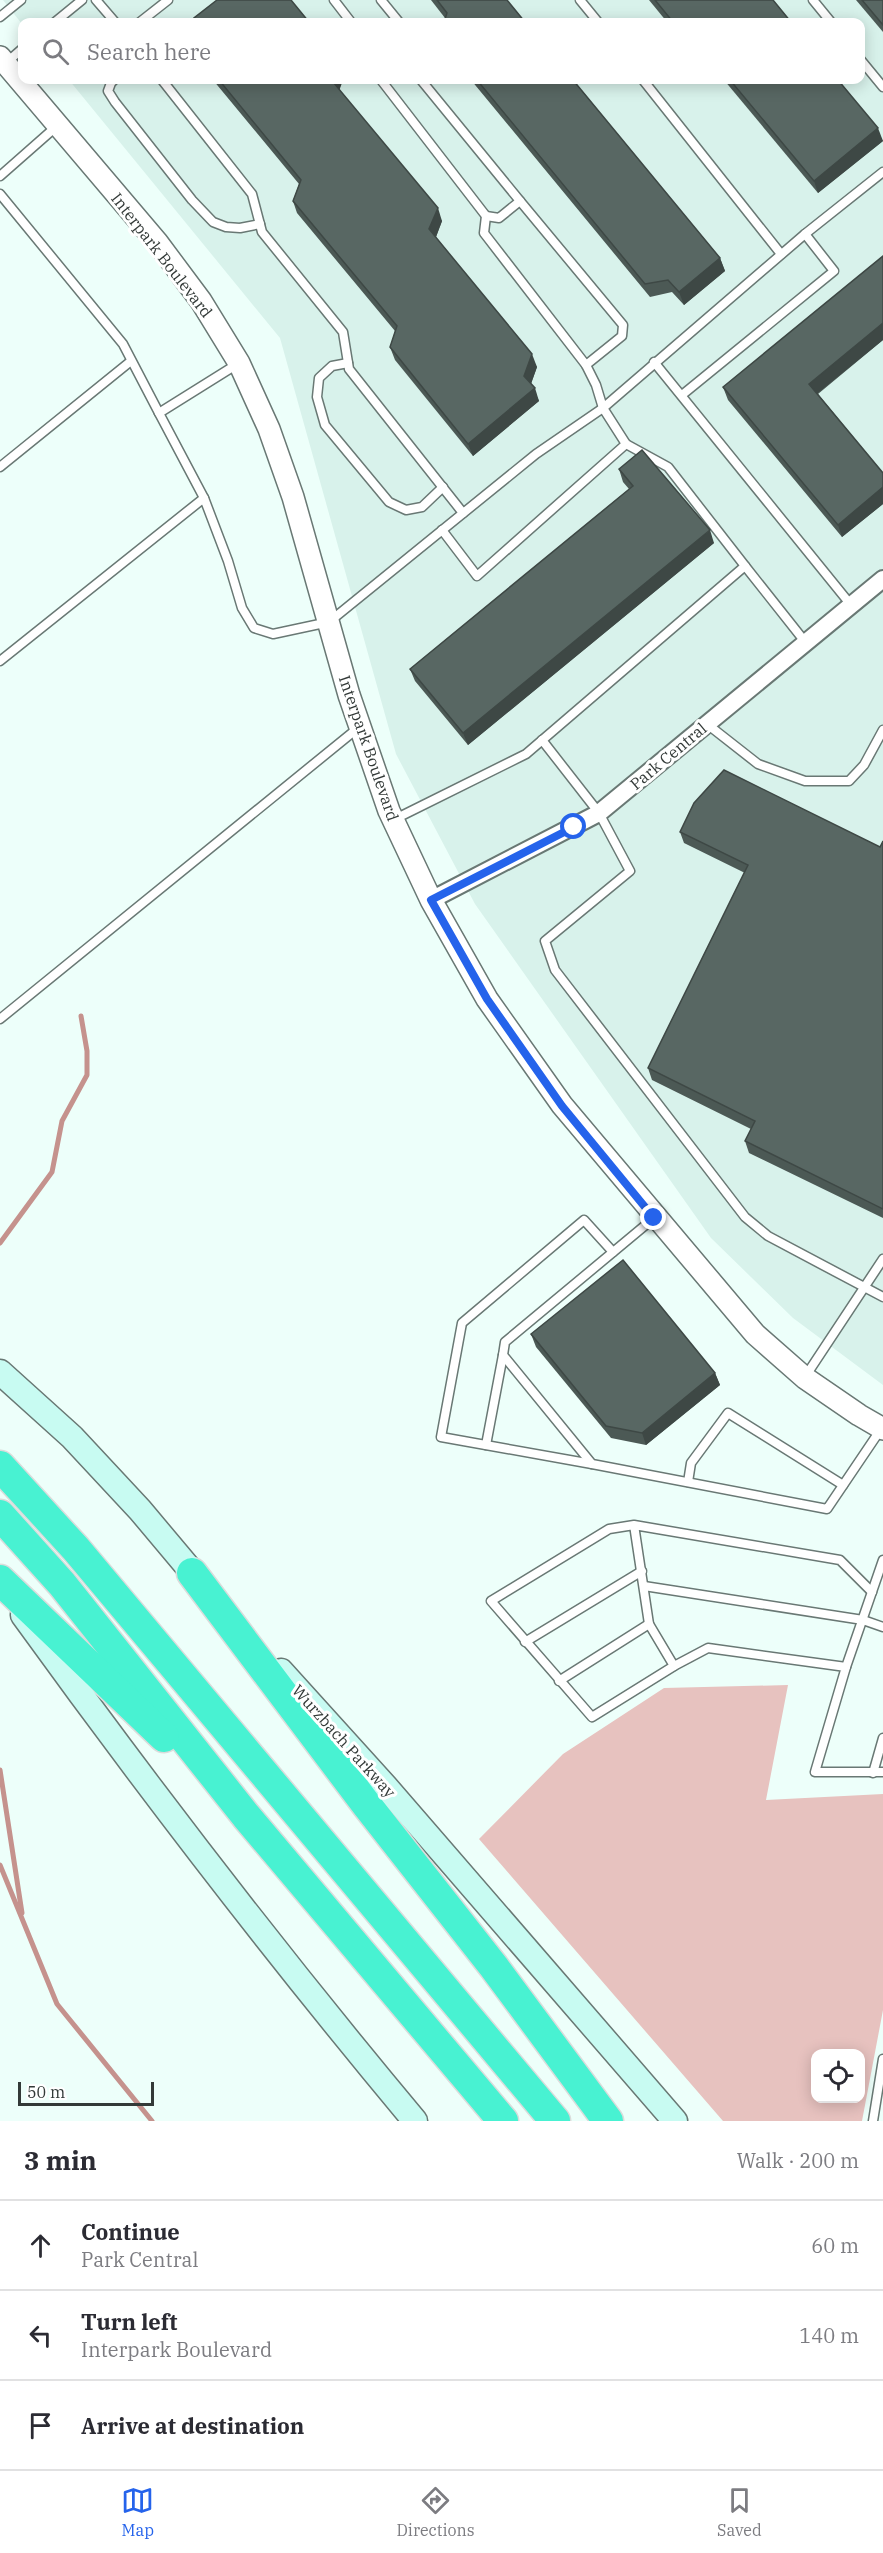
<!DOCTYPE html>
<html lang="en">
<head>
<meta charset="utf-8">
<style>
  :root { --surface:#fff; --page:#f7f7f7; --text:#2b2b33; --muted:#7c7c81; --line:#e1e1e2; --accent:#2563eb }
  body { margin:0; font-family:"IBM Plex Serif",serif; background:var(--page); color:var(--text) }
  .controls { position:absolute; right:18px; bottom:18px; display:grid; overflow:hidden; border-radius:12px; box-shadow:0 3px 15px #0003 }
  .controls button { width:54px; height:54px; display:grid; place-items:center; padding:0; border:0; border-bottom:2px solid var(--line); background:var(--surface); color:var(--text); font:30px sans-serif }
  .scale { position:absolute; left:18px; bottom:15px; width:136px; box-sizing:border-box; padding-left:6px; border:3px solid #333a38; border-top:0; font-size:16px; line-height:21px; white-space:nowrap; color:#333a38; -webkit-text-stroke:4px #fff; paint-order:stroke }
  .stop { position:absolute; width:18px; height:18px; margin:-14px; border:4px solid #2563eb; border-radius:50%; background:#fff }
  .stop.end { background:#2563eb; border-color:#fff; box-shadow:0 2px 6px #0008 }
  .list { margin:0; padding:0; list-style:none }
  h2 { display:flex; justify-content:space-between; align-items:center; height:78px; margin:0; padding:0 24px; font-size:26px }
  h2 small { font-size:20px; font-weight:400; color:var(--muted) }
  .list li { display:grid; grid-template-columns:39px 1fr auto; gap:18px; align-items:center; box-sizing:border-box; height:90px; padding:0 24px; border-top:2px solid var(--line) }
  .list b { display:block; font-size:22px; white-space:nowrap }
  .list p { margin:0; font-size:20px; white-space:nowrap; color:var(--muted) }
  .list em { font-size:20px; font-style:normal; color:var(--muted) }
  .icon { flex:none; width:33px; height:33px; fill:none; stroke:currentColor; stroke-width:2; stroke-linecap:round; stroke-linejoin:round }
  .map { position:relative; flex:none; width:883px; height:2121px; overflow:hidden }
  .search { position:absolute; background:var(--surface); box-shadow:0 3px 15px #0003; left:18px; right:18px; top:18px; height:66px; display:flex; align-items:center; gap:15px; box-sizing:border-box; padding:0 21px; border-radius:12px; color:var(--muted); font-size:22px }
  .sheet { height:348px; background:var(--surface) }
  nav { display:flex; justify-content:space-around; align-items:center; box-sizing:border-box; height:84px; border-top:2px solid var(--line); background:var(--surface); font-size:16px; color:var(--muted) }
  nav a { display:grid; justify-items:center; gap:3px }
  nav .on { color:var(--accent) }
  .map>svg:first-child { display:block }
  .built { fill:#d8f2eb }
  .green { fill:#e7c2bf; fill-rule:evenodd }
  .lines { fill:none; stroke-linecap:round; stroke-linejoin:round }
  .stream { stroke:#c5928d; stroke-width:5 }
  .service-casing { stroke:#697874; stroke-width:11 }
  .minor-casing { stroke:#697874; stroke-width:20 }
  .tertiary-casing { stroke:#697874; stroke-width:24 }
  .secondary-casing { stroke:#697874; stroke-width:27 }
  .motorway-casing { stroke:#dadcdb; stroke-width:33 }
  .service { stroke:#fff; stroke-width:8 }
  .minor { stroke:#fff; stroke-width:16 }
  .tertiary { stroke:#fff; stroke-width:21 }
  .secondary { stroke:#c8fbf2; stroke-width:24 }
  .motorway { stroke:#48f2d2; stroke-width:30 }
  .wall { fill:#4c5955 }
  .shaded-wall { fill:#3e4845 }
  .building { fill:#586763; stroke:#3e4845; stroke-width:1.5 }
  .route { stroke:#2563eb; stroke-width:8 }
  .labels { text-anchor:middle; stroke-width:6; stroke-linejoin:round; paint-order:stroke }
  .street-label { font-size:16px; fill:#333a38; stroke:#fff }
</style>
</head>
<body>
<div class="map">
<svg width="883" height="2121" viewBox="0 0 883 2121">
  <rect width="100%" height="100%" fill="#edfffa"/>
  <polygon class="built" points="3,0 883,0 883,1385 793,1318 711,1238 475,904 396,754 280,338 69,80 860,80 860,22 22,24"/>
  <path class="green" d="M788 1685 766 1800 883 1794V2010L862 2121H723L479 1839 563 1754 664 1688ZM816 2054H860V2098H816Z"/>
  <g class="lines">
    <g class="stream">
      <polyline points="0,1243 52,1172 62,1121 87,1075 87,1051 81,1016"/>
      <polyline points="0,1770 22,1913"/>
      <polyline points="0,1865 57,2004 152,2121"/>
    </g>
    <g class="service-casing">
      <g id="service">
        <polyline points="96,0 115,22"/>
        <polyline points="334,0 351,22"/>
        <polyline points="381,0 399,22"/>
        <polyline points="580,0 598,22"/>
        <polyline points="813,0 831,22"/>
        <polyline points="0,17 21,0"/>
        <polyline points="55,22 82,0"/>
        <polyline points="140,22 168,0"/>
        <polyline points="860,59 883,87"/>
        <polyline points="6,63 22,49"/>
        <polyline points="114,80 111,83 108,91 115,102 192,200 213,222 226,227 240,228 260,224"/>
        <polyline points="162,80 252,194 262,232 343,332 349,369 463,513"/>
        <polyline points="381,80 486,216 484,233 586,365 596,385 603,408 626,444 477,576 442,530"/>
        <polyline points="421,80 520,201 499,218 486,216"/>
        <polyline points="643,80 781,254"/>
        <polyline points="0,176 58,125"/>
        <polyline points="0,194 123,344 159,413"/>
        <polyline points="520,201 623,325 622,336 586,365"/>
        <polyline points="654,362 851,605"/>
        <polyline points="348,363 332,366 319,378 317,397 325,425 389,502 406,510 422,507 443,487"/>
        <polyline points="682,395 834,271 805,234"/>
        <polyline points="626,444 668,467 745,566"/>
        <polyline points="0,467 131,361"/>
        <polyline points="204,498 159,413 239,363"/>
        <polyline points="0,661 204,498 228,561 242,608 254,628 273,634 329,622 536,454 603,408 805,234 883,172"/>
        <polyline points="707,724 758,764 805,781 849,781 864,765 883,730"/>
        <polyline points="542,740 599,813 630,871 545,941 555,970 745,1217 768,1236 883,1297"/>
        <polyline points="393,820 526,754 745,566 806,643"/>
        <polyline points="0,1019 358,728"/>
        <polyline points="654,1218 505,1342 503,1355 592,1464 827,1509 881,1429"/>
        <polyline points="805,1377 883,1259"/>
        <polyline points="486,1445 503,1355"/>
        <polyline points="592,1464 441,1437 462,1323 584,1220 613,1252"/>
        <polyline points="688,1482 691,1463 728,1413 843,1485"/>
        <polyline points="634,1525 649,1624 674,1666 592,1717 491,1601 609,1529 634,1525 840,1560 872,1592"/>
        <polyline points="644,1586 863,1620 883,1627"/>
        <polyline points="525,1642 642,1571"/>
        <polyline points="674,1666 708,1648 846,1667 815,1772 883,1772"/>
        <polyline points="846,1667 883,1560"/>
        <polyline points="559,1681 649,1624"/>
        <polyline points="873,1773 883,1738"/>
        <polyline points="873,2121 883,2059"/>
      </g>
    </g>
    <g class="minor-casing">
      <polyline id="minor" points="431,900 599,813 883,579"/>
    </g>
    <g class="tertiary-casing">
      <polyline id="tertiary" points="0,57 157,242 201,301 239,363 269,429 293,497 349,695 389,811 431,900 487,999 562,1105 755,1334 805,1378 859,1415 883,1429"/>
    </g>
    <g class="secondary-casing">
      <g id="secondary">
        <polyline points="0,1372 72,1437 140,1510 203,1585"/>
        <path d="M23 1615C148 1788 278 1957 415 2121"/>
        <polyline points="281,1671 386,1787 675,2121"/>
      </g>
    </g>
    <g class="motorway-casing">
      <g id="motorway">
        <polyline points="0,1466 76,1549 555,2121"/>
        <polyline points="0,1515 62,1584 246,1816 503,2121"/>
        <polyline points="192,1573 366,1804 494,1967 608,2121"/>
        <polyline points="0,1580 164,1737"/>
      </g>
    </g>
    <use href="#service" class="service"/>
    <use href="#minor" class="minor"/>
    <use href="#tertiary" class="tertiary"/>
    <use href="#secondary" class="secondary"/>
    <use href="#motorway" class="motorway"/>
  </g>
  <g class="wall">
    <polygon points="431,0 507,0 445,18"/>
    <polygon points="649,0 773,0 791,22 667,22"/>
    <polygon points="856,0 883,0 883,32"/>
    <polygon points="213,80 343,80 339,89 442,221 436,237 537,367 531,384 539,401 473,456 395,360 390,347 395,331 297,213 293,201 299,184"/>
    <polygon points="471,80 573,80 720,258 725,271 684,305 672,292 650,297"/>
    <polygon points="724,80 838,80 883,141 818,193"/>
    <polygon points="883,256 883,340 818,394 883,473 883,504 842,537 728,400 723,387"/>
    <polygon points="619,469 714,543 468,745 415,681 410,669 629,489 623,482"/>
    <polygon points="680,832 880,847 883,841 883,1218 749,1153 745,1141 751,1129 652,1080 648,1068 745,873 684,843"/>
    <polygon points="531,1334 715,1373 720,1385 646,1445 611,1438 536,1347"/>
  </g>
  <g class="shaded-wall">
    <polygon points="334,80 343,80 338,94 333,82"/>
    <polygon points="878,128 883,141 818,193 814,181"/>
    <polygon points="438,208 442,221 434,242 429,229"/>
    <polygon points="720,258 725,271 684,305 679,292"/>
    <polygon points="883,323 883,340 814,396 809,384"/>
    <polygon points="532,354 537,367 529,389 524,376"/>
    <polygon points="535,388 539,401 473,456 468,444"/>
    <polygon points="883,487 883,504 842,537 838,525"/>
    <polygon points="710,530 714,543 468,745 463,733"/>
    <polygon points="715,1373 720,1385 646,1445 642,1433"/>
  </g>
  <g class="building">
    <polygon points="217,0 291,0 309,22 197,22 194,18"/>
    <polygon points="437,0 507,0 525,22 444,22 447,13"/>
    <polygon points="655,0 773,0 791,22 673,22"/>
    <polygon points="862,0 883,0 883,25"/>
    <polygon points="219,80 334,80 333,82 438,208 429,229 532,354 524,376 535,388 468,444 390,347 397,326 293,201 301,180"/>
    <polygon points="477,80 573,80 720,258 679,292 668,280 645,284"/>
    <polygon points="730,80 838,80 878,128 814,181"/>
    <polygon points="883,256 883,323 809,384 883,473 883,487 838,525 723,387"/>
    <polygon points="642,450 710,530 463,733 410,669 633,486 619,469"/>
    <polygon points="724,770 880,847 883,841 883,1209 745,1141 755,1121 648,1068 748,865 680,832 694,803"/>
    <polygon points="623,1260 715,1373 642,1433 606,1426 531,1334"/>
  </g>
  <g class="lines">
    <polyline class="route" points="574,827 431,900 487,999 562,1106 654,1218"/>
  </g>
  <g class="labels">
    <g class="street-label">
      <text transform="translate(162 255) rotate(52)" y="6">Interpark Boulevard</text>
      <text transform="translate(369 748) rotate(71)" y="6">Interpark Boulevard</text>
      <text transform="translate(668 756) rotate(-40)" y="6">Park Central</text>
      <text transform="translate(344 1741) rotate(48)" y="6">Wurzbach Parkway</text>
    </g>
  </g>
</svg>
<div class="controls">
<button><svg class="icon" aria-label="locate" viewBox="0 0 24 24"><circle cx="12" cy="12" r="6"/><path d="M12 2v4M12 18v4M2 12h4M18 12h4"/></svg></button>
</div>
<div class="scale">50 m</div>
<div class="stop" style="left:574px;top:827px"></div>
<div class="stop end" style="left:654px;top:1218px"></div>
<div class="search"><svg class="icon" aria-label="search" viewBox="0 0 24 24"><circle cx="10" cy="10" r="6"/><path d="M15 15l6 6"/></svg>Search here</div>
</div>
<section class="sheet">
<h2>3 min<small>Walk · 200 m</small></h2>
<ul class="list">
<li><svg class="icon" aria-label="ahead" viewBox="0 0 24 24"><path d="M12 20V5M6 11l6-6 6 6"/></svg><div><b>Continue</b><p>Park Central</p></div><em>60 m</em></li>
<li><svg class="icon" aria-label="left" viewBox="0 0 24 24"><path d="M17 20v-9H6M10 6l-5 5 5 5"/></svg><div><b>Turn left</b><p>Interpark Boulevard</p></div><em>140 m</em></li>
<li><svg class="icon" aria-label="arrive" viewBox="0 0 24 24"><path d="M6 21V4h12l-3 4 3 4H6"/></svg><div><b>Arrive at destination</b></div></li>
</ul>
</section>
<nav>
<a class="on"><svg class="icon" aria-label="map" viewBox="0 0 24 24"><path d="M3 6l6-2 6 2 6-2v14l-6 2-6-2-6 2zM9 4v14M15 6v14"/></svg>Map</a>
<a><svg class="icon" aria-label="directions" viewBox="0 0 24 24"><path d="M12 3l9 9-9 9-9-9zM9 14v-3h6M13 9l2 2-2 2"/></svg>Directions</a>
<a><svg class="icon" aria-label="saved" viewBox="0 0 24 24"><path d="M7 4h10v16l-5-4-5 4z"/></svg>Saved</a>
</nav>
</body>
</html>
